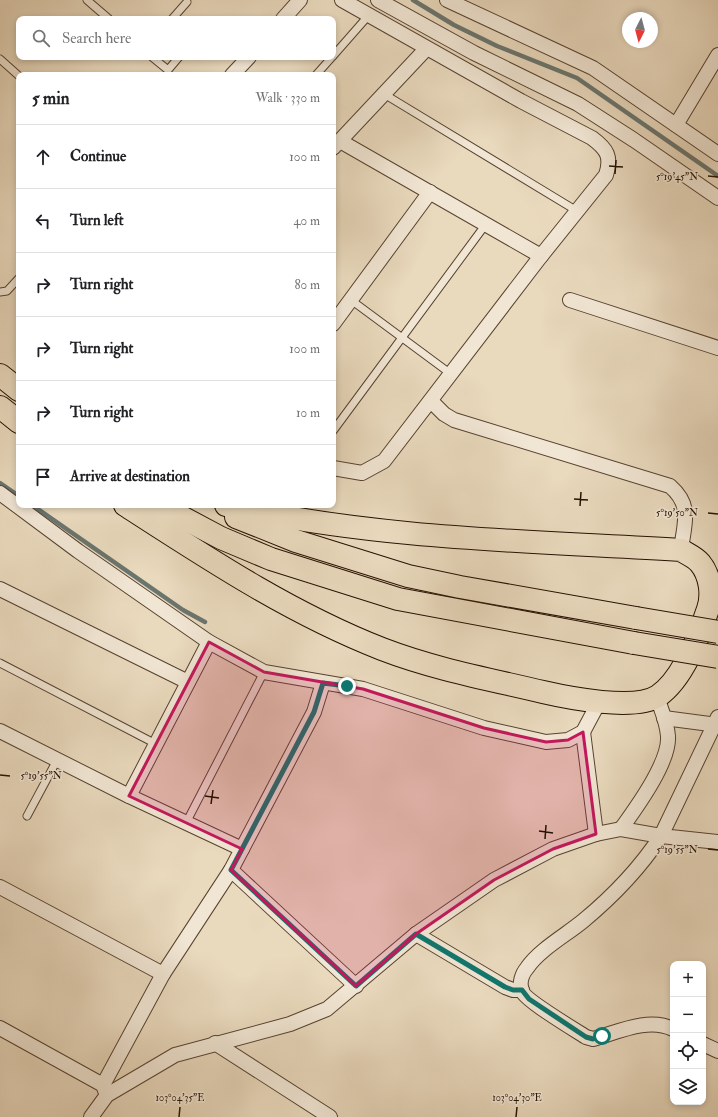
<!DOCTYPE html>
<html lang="en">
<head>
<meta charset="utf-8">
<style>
  :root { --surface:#fff; --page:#f6f6f6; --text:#202124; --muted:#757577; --line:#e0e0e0 }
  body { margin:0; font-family:"IM FELL Double Pica",serif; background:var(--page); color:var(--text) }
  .controls { position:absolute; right:12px; bottom:12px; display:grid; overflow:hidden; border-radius:8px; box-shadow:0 2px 6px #0003 }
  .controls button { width:36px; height:36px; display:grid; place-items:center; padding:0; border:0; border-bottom:1px solid var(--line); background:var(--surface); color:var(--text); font:20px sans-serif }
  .compass { position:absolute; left:622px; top:12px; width:36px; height:36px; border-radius:50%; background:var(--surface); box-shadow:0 2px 6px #0003; rotate:186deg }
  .stop { position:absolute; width:12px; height:12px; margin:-9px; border:3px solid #0f766e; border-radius:50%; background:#fff }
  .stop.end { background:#0f766e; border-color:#fff; box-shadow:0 1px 4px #0008 }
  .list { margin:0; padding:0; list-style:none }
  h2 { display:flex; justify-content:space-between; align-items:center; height:52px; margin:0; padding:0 16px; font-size:17px }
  h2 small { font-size:13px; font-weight:400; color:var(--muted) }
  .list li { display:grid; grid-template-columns:26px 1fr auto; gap:12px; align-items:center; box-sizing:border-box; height:64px; padding:0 16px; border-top:1px solid var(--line) }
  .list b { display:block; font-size:15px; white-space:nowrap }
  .list em { font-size:13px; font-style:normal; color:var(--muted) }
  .icon { flex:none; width:22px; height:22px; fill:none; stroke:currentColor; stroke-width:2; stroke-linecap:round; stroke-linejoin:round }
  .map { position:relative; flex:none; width:718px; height:1117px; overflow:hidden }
  .search { position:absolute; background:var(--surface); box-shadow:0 2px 6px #0003; left:16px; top:16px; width:320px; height:44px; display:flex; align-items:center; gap:10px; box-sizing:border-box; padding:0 14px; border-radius:8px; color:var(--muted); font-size:15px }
  .panel { position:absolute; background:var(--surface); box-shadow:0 2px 6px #0003; left:16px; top:72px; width:320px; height:436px; border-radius:8px }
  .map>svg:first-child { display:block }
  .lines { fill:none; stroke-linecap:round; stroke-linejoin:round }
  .stream { stroke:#6a756e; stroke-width:4.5 }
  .lane-casing { stroke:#574230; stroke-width:9 }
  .street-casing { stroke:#574230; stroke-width:16 }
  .primary-casing { stroke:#261001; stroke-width:24 }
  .lane { stroke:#f1e6d4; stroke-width:7 }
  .street { stroke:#f1e6d4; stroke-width:14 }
  .primary { stroke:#e9d9bd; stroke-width:22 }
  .primary-bridge-casing { stroke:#261001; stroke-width:24; stroke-linecap:butt }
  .primary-bridge { stroke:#e9d9bd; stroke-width:22 }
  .route { stroke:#0f766e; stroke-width:5 }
  .marked { fill:#c2185b; fill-opacity:0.2; stroke:#c2185b; stroke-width:3; stroke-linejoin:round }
  .ticks { fill:none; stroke:#261001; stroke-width:1.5 }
  .ticks-label { font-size:10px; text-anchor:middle; fill:#261001; stroke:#f1e6d4; stroke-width:3; stroke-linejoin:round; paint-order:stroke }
</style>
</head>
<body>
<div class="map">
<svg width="718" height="1117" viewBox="0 0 718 1117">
  <rect width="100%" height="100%" fill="#e9d9bd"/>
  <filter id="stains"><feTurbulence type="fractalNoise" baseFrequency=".005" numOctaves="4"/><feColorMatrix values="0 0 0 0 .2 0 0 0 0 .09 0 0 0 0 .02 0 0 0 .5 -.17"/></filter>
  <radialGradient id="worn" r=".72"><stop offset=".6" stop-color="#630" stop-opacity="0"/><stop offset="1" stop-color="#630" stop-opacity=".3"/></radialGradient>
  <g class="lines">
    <g class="stream">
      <polyline points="413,0 454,25 497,46 577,78 718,176"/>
      <polyline points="0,483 19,496"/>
      <polyline points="32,505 183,610 205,622"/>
    </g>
    <g class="lane-casing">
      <g id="lane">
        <polyline points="87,0 109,19"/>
        <polyline points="172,19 187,2"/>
        <polyline points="333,56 369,15"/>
        <polyline points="152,57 168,70 179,57"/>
        <polyline points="0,59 19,76"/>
        <polyline points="316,75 332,57"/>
        <polyline points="384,94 577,211"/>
        <polyline points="0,292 7,291 19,278"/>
        <polyline points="351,300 451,374"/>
        <polyline points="333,431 486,224"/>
        <polyline points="0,663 156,744"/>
        <polyline points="27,816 57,760"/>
        <polyline points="186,823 264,672"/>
      </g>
    </g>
    <g class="street-casing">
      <g id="street">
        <polyline points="378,0 474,53 578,104 634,140 718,198"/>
        <polyline points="447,0 593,68 718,154"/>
        <polyline points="283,19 300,0"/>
        <polyline points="232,75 249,57"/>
        <polyline points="676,125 718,55"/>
        <polyline points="340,141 541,256"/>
        <polyline points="333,148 426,49"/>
        <polyline points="570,300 718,348"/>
        <polyline points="333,324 430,192"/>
        <path d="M431 401 444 414 454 420 670 486C693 506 684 523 681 550"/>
        <path d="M333 468 362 473 384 461 541 256 606 175C612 157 607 149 592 138L521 101 342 0"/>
        <polyline points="0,493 78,551 209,642 264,672 363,689 484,728 546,742 568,740 583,732 599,702"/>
        <polyline points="0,589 188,682"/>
        <polyline points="718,717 661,836 718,842"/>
        <polyline points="664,718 718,725"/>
        <polyline points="0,731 129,796 242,849"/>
        <polyline points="583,732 596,834"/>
        <polyline points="129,796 209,642"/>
        <path d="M621 829C636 808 670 762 668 736 667 722 661 709 657 697"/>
        <polyline points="231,870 356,986"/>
        <polyline points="0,887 163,974"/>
        <polyline points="416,934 505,987 513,990 522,990"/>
        <polyline points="0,1028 103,1085 106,1093"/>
        <polyline points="215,1043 330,1117"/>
        <polyline points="703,1044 718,1051"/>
        <polyline points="103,1085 163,974 231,870 314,712 323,683"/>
        <path d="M91 1117 107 1095 175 1055 290 1024 327 1009 416 934 494 880 553 849 596 834 621 829 661 836C640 868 612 897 583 921 566 935 539 950 527 968 522 974 519 983 522 991 525 1000 575 1030 586 1037L593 1039C618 1032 648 1017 673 1029"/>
      </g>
    </g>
    <g class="primary-casing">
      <g id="primary">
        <polyline points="0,375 19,390"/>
        <polyline points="0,407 19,422"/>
        <path d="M125 505C207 558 290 613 382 649 434 669 488 679 543 692 569 698 635 711 658 696 683 679 699 636 708 609 713 594 710 575 700 563 695 557 687 554 681 550 529 541 375 539 226 505"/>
        <polyline points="159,505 221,538 271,559 398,599 634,643"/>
        <polyline points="236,517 296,541 408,576 460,587 636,618"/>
      </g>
    </g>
    <use href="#lane" class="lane"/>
    <use href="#street" class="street"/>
    <use href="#primary" class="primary"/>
    <g class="primary-bridge-casing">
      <g id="primary-bridge">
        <polyline points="636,618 718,632"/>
        <polyline points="634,643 718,657"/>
      </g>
    </g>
    <use href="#primary-bridge" class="primary-bridge"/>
  </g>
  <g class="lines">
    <polyline class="route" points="347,686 323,683 314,712 231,870 356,986 416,934 505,987 513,990 522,990 529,999 586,1037 593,1039 602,1036"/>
  </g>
  <path class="marked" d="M209 642 264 672 363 689 484 728 546 742 568 740 583 732 596 834 553 849 494 880 416 934 356 986 231 870 242 849 129 796Z"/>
  <path class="ticks" d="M609 166 623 167M615 174 616 160M708 176 718 177M574 499 588 500M580 506 581 492M708 513 718 514M0 775 10 776M205 796 219 798M211 804 213 790M539 831 553 833M545 839 546 825M708 849 718 850M179 1117 180 1107M516 1117 517 1107"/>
  <g class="ticks-label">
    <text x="677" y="180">5°19'45"N</text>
    <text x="677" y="516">5°19'50"N</text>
    <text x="41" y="779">5°19'55"N</text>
    <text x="677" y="853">5°19'55"N</text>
    <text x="180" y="1101">103°04'35"E</text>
    <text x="517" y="1101">103°04'30"E</text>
  </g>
  <rect width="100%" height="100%" filter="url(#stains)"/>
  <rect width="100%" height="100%" fill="url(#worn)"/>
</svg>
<div class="controls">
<button>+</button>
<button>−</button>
<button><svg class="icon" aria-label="locate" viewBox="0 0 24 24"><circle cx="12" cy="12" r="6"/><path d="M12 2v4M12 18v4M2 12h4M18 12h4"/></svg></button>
<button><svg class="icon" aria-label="layers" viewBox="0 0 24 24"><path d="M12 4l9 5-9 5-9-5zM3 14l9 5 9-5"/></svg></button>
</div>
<svg class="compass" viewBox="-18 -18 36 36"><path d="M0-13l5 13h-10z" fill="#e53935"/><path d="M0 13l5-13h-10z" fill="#757577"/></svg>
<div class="stop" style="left:602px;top:1036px"></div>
<div class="stop end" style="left:347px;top:686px"></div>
<div class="search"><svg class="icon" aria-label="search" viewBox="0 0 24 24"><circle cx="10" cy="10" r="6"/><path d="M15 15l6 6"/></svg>Search here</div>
<section class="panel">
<h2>5 min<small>Walk · 330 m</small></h2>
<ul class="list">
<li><svg class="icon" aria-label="ahead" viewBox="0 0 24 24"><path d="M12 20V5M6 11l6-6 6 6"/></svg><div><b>Continue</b></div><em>100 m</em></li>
<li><svg class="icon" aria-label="left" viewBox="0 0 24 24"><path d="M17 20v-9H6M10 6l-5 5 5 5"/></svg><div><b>Turn left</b></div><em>40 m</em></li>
<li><svg class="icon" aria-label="right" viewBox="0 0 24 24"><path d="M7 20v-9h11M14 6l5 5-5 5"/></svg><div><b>Turn right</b></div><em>80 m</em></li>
<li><svg class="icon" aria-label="right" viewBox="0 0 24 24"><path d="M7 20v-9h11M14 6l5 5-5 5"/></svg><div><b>Turn right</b></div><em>100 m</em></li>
<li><svg class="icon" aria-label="right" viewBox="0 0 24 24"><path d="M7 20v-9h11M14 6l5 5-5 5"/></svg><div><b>Turn right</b></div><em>10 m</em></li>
<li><svg class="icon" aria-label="arrive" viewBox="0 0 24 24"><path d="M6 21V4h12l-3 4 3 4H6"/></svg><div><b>Arrive at destination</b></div></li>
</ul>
</section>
</div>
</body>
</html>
